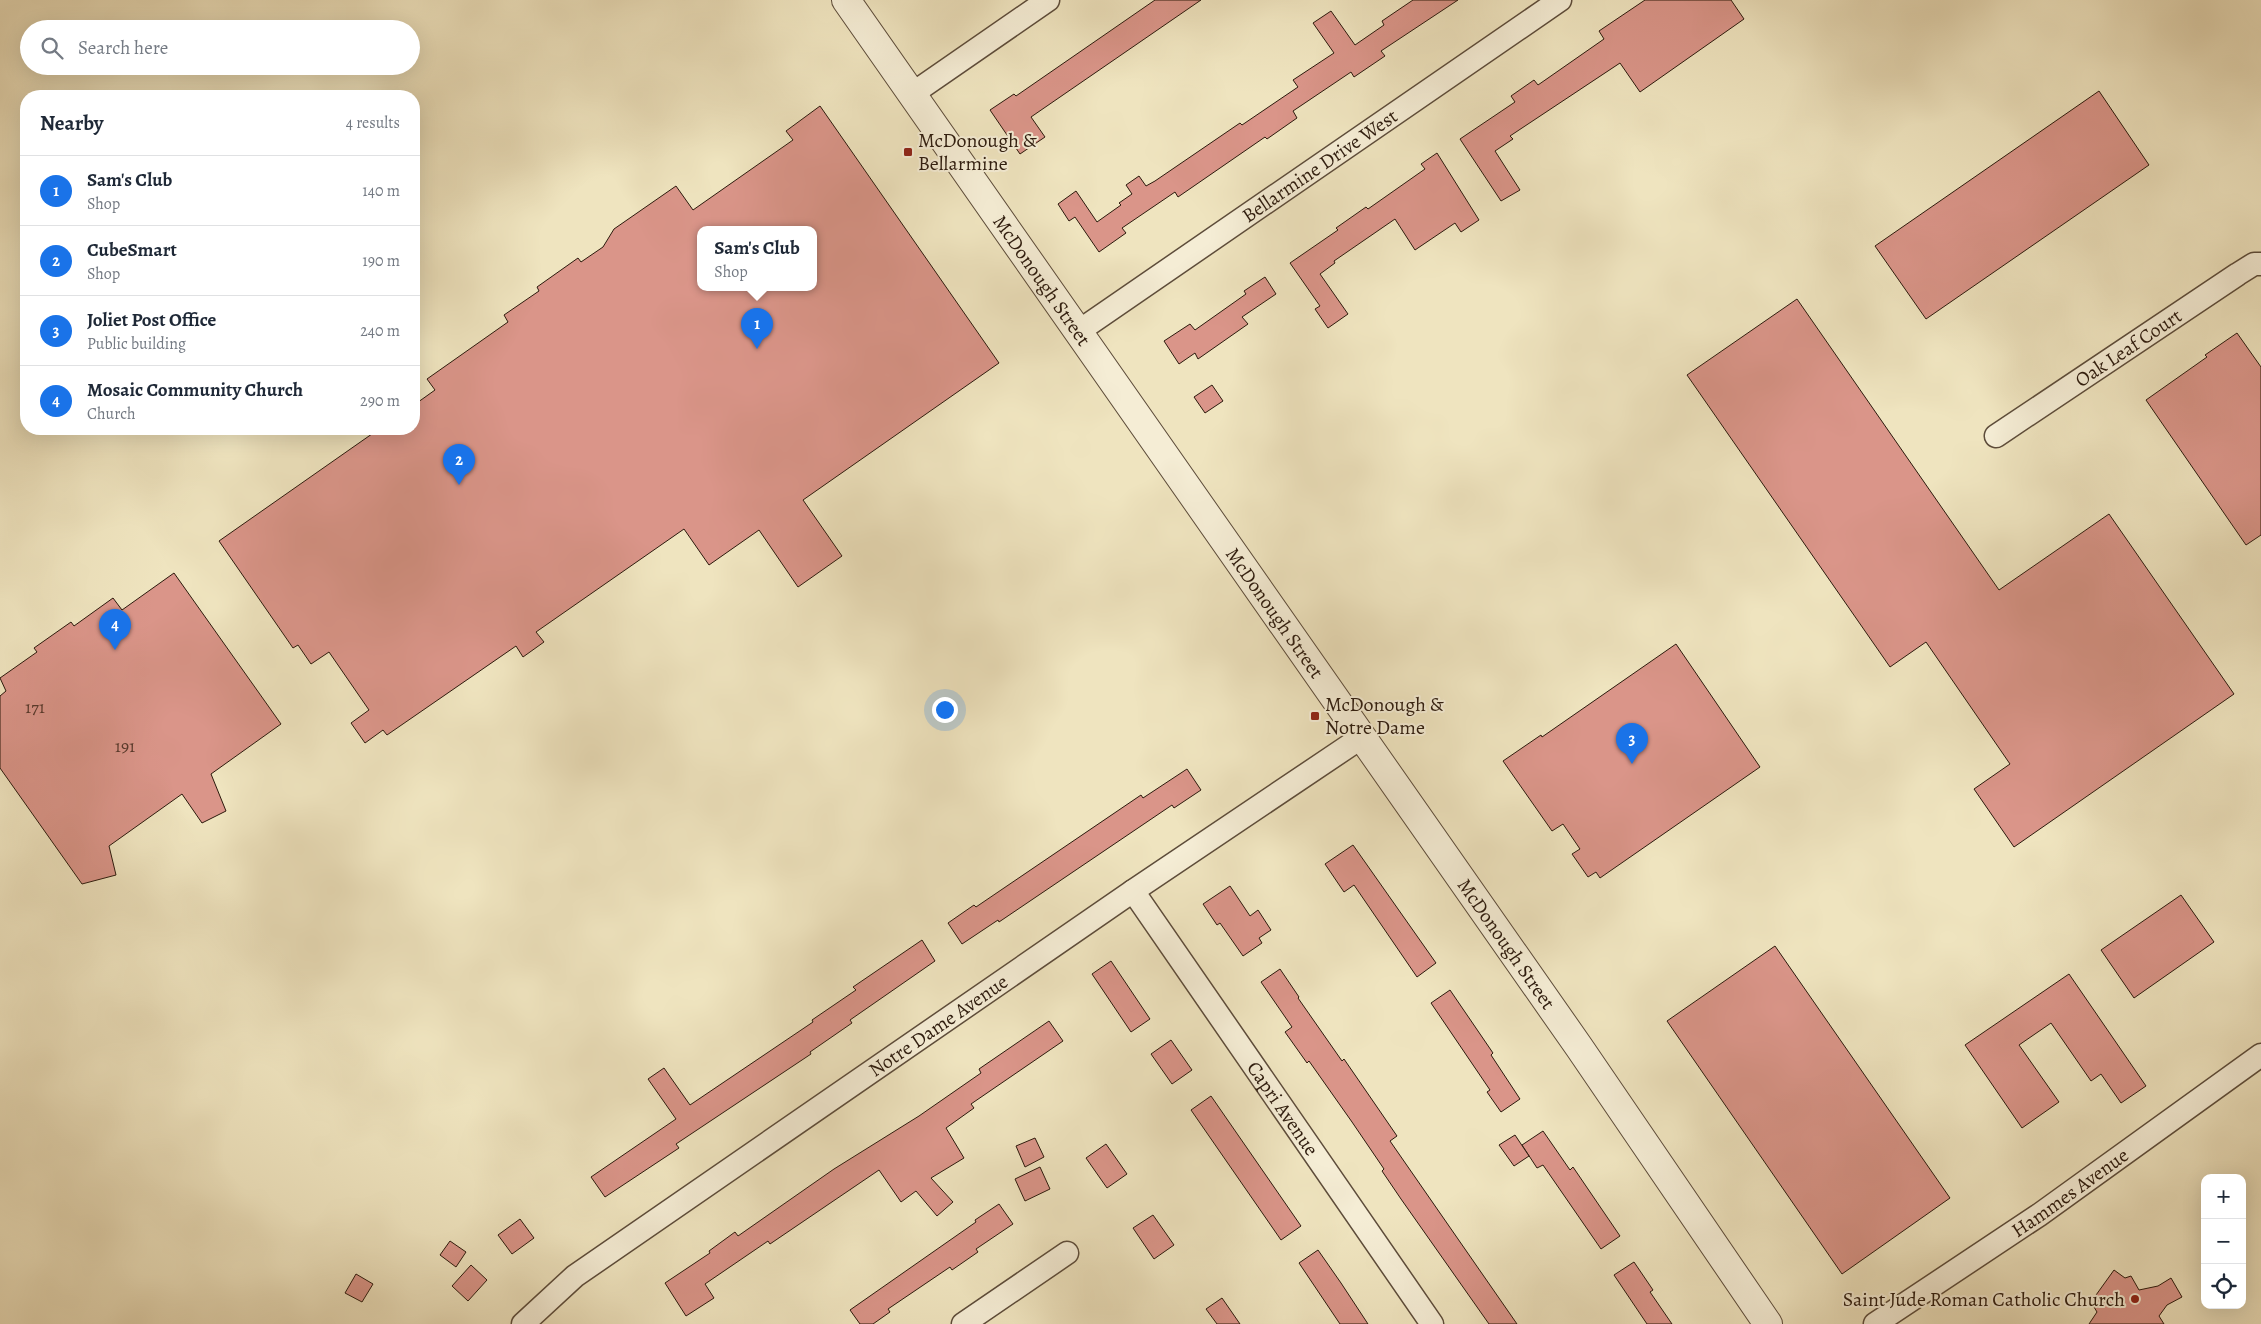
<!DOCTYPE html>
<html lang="en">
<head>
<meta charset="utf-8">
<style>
  :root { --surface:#fff; --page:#f2f2f3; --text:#1f2937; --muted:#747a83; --line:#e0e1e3; --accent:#1a73e8 }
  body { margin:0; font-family:Alegreya,serif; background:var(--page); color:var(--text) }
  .controls { position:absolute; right:15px; bottom:15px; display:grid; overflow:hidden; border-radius:10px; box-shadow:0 5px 20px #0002 }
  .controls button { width:45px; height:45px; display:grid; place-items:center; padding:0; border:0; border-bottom:1px solid var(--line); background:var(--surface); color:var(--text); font:25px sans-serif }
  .you { position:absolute; left:944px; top:709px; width:18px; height:18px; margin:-12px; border:4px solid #fff; border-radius:50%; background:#1a73e8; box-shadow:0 0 0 8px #1a73e833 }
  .badge { display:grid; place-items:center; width:32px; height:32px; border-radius:50%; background:var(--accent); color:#fff; font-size:16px; font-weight:700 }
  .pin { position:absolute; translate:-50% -41px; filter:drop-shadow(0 1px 2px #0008) }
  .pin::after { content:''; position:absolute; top:26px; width:18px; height:15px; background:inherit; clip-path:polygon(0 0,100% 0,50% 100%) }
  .popup { position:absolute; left:697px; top:226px; width:120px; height:65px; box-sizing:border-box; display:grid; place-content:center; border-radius:10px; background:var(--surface); filter:drop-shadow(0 1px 4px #0005); font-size:16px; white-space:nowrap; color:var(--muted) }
  .popup b { font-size:19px; color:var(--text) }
  .popup::after { content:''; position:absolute; left:50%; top:100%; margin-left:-10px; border:10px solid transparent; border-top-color:var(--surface) }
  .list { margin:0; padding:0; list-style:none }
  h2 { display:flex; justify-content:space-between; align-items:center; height:65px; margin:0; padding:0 20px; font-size:21px }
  h2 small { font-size:16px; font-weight:400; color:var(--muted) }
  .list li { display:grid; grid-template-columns:32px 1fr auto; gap:15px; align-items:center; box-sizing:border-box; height:70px; padding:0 20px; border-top:1px solid var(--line) }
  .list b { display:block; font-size:19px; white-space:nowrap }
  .list p { margin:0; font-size:16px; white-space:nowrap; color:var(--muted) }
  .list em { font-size:16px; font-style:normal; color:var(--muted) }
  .icon { flex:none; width:28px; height:28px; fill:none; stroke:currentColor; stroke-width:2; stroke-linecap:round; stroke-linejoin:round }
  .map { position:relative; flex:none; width:2261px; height:1324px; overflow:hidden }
  .search { position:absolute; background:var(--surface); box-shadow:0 5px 20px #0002; left:20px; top:20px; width:400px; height:55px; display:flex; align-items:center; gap:12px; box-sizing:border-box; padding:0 18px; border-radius:28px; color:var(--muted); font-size:19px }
  .panel { position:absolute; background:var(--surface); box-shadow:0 5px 20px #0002; left:20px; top:90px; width:400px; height:345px; border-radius:20px }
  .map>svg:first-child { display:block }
  .building { fill:#da9589; stroke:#2c1a0d; fill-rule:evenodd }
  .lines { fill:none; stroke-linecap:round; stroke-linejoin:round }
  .minor-casing { stroke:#5d4c3a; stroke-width:25 }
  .tertiary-casing { stroke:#5d4c3a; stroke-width:30 }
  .minor { stroke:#f5edd5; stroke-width:22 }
  .tertiary { stroke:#f5edd5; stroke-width:28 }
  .poi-dot { fill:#8f2418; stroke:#f5edd5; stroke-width:2 }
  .labels { text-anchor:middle; stroke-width:4; stroke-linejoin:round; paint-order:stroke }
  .number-label { font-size:18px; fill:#58392c }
  .poi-label { font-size:20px; fill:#2c1a0d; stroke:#f5edd5; text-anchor:start }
  .street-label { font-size:20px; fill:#2c1a0d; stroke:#f5edd5 }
</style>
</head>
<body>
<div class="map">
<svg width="2261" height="1324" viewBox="0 0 2261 1324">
  <rect width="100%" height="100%" fill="#efe4bf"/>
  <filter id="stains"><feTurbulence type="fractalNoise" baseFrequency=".004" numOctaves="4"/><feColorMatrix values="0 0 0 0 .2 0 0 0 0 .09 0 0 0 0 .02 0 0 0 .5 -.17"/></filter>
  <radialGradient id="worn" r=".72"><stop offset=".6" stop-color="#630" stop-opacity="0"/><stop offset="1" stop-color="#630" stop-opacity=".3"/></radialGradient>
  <g class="building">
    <polygon points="1155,0 1201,0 1031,117 1045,137 1020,154 990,110 1014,94 1016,96"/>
    <polygon points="1413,0 1458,0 1381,51 1385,56 1354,77 1351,72 1293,111 1297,118 1267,139 1265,137 1178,197 1175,192 1122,228 1126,233 1099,252 1075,217 1069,221 1058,204 1076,191 1097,222 1121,205 1119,203 1132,194 1126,185 1139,176 1146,186 1155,181 1240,123 1242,125 1298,87 1293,80 1334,53 1313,23 1331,11 1355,45 1384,25 1382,21"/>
    <polygon points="1645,0 1731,0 1744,19 1640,92 1620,63 1510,136 1513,139 1495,151 1520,190 1501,201 1460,139 1515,102 1511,96 1534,80 1538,85 1604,39 1599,31"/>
    <polygon points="2099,91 2149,165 1926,319 1875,246"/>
    <path d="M820 106 999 363 803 500 842 556 798 587 759 530 709 565 684 529 536 632 544 642 523 657 516 646 387 735 383 730 365 743 351 723 369 710 329 652 311 664 298 645 293 648 219 541 379 429H414V405L435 390 427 379 508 322 504 315 539 291 537 287 578 258 581 262 603 247 614 229 676 186 693 210 793 140 786 131ZM701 230H813V288H701Z"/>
    <polygon points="1437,153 1479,220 1461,232 1455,223 1415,250 1395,219 1334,261 1335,263 1320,274 1348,314 1328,328 1315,309 1320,306 1290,263 1338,230 1336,228 1366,207 1368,209 1425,169 1421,164"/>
    <polygon points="1265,277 1276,294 1242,317 1248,324 1198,359 1195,353 1179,364 1164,341 1190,324 1195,330 1246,294 1244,291"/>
    <polygon points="1797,299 1999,590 2109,514 2234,694 2014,847 1974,789 2010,764 1926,642 1890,667 1687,375"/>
    <polygon points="2237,333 2261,367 2261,535 2246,545 2146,400 2207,357 2205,355"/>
    <polygon points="1212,385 1223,401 1205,413 1194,397"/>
    <polygon points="174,573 281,724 211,774 226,811 202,823 182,794 109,846 116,875 82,884 0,768 0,696 6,691 0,678 37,652 34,648 71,622 74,626 113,598 122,610"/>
    <polygon points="1676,644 1760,767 1600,878 1596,872 1588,877 1572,854 1580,849 1563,824 1552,831 1503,761 1541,735 1542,737"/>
    <polygon points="1187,769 1201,790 1174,808 1172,805 999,922 998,920 962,944 948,923 974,905 976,907 1141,795 1143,798"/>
    <polygon points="1353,845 1436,963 1417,977 1354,885 1344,892 1325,864"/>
    <polygon points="1230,886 1250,916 1258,910 1271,930 1259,938 1262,943 1243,956 1220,923 1217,925 1203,904"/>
    <polygon points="2181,895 2214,942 2134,998 2101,950"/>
    <polygon points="922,940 935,961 850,1020 852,1023 810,1052 811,1054 676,1144 679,1148 605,1197 591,1177 676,1119 648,1079 664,1068 690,1105 813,1022 812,1020 856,990 853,987"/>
    <polygon points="1775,946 1950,1198 1842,1274 1667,1021"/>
    <polygon points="1111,961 1150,1019 1131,1032 1092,974"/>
    <polygon points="1280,969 1299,997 1298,998 1342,1061 1344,1059 1397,1136 1390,1141 1517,1324 1489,1324 1401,1199 1382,1171 1384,1169 1352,1122 1309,1061 1307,1063 1285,1032 1292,1027 1261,982"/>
    <polygon points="2069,974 2146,1086 2121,1103 2101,1074 2091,1081 2051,1023 2019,1045 2059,1102 2022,1128 1965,1045"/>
    <polygon points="1450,990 1493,1053 1491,1055 1520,1099 1501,1112 1487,1092 1490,1090 1431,1003"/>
    <polygon points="1049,1021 1063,1041 971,1104 974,1108 946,1128 964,1158 931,1178 953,1202 937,1216 916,1191 901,1202 879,1170 770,1244 768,1241 705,1284 714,1298 686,1316 665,1283 710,1253 709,1251 735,1232 738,1236 834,1169 919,1116 981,1073 979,1069"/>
    <polygon points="1171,1040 1192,1070 1172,1084 1151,1054"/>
    <polygon points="1211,1096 1301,1226 1281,1240 1191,1110"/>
    <polygon points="1543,1131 1570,1170 1573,1167 1620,1236 1601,1249 1543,1165 1537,1168 1522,1145"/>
    <polygon points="1515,1135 1529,1156 1514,1166 1499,1145"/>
    <polygon points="1035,1138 1044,1157 1025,1167 1016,1146"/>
    <polygon points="1106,1144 1127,1174 1107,1188 1086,1158"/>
    <polygon points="1040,1167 1050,1189 1025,1201 1015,1179"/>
    <polygon points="999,1204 1013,1224 976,1249 978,1252 952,1270 950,1267 888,1309 890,1312 873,1324 860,1324 850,1310 976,1222 975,1220"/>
    <polygon points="1153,1215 1174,1245 1154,1259 1133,1228"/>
    <polygon points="520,1219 534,1238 512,1254 498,1235"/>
    <polygon points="450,1241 466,1252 456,1267 440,1255"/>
    <polygon points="1318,1250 1341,1283 1368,1324 1340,1324 1299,1263"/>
    <polygon points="1634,1262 1653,1290 1650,1292 1672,1324 1647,1324 1614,1275"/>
    <polygon points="471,1265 487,1280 468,1301 452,1286"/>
    <polygon points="2114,1270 2125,1278 2131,1276 2139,1290 2158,1286 2171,1278 2182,1297 2167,1305 2159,1316 2164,1324 2089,1324 2097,1312 2091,1302"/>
    <polygon points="356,1274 373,1284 362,1302 345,1293"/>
    <polygon points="1222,1298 1240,1324 1217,1324 1206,1309"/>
  </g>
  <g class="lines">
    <g class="minor-casing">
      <g id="minor">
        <polyline points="912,94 1048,0"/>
        <path id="s1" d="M1079 331 1560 0"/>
        <path id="s2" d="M1996 436 2238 274 2254 264H2261"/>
        <path id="s3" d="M1133 891 1432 1324"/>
        <path id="s4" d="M523 1324 575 1276 1133 891 1362 737"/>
        <polyline points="963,1324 1067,1253"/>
        <path id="s5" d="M1875 1324 2039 1215 2261 1055"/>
      </g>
    </g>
    <g class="tertiary-casing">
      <g id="tertiary">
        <path id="s6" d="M846 0 1579 1047 1768 1324"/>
      </g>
    </g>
    <use href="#minor" class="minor"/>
    <use href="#tertiary" class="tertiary"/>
  </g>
  <g class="poi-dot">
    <rect x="903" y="147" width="10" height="10" rx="2.5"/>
    <rect x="1310" y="711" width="10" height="10" rx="2.5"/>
    <circle cx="2135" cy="1299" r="5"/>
  </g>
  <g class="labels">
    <g class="number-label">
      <text x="35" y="713">171</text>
      <text x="125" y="752">191</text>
    </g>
    <g class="poi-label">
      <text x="918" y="147">McDonough &amp;<tspan x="918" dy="23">Bellarmine</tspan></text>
      <text x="1325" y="711">McDonough &amp;<tspan x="1325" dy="23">Notre Dame</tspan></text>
      <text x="2125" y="1306" text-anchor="end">Saint Jude Roman Catholic Church</text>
    </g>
    <g class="street-label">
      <text dy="7" stroke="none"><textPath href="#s1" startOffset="292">Bellarmine Drive West</textPath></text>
      <text dy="7" stroke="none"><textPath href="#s6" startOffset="342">McDonough Street</textPath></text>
      <text dy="7" stroke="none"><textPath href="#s2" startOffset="159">Oak Leaf Court</textPath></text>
      <text dy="7" stroke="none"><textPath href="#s6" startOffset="748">McDonough Street</textPath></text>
      <text dy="7" stroke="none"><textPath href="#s6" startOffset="1152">McDonough Street</textPath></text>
      <text dy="7" stroke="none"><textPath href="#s4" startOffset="512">Notre Dame Avenue</textPath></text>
      <text dy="7" stroke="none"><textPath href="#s3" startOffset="264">Capri Avenue</textPath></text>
      <text dy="7" stroke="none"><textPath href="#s5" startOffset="235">Hammes Avenue</textPath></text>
    </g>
  </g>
  <rect width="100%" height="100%" filter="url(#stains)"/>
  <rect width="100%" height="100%" fill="url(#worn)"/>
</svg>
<div class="controls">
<button>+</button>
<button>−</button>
<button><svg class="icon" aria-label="locate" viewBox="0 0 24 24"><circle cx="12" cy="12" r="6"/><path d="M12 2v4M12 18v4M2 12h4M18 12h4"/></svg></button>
</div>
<div class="you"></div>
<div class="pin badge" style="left:757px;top:349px">1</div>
<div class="popup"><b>Sam's Club</b>Shop</div>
<div class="pin badge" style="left:459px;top:485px">2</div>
<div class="pin badge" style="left:1632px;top:764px">3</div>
<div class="pin badge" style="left:115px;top:650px">4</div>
<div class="search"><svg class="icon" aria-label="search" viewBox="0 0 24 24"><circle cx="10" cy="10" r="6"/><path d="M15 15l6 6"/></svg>Search here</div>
<section class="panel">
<h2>Nearby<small>4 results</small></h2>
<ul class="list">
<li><span class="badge">1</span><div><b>Sam's Club</b><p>Shop</p></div><em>140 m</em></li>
<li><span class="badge">2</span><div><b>CubeSmart</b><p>Shop</p></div><em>190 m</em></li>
<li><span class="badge">3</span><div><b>Joliet Post Office</b><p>Public building</p></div><em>240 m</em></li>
<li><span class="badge">4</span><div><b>Mosaic Community Church</b><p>Church</p></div><em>290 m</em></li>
</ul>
</section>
</div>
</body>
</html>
